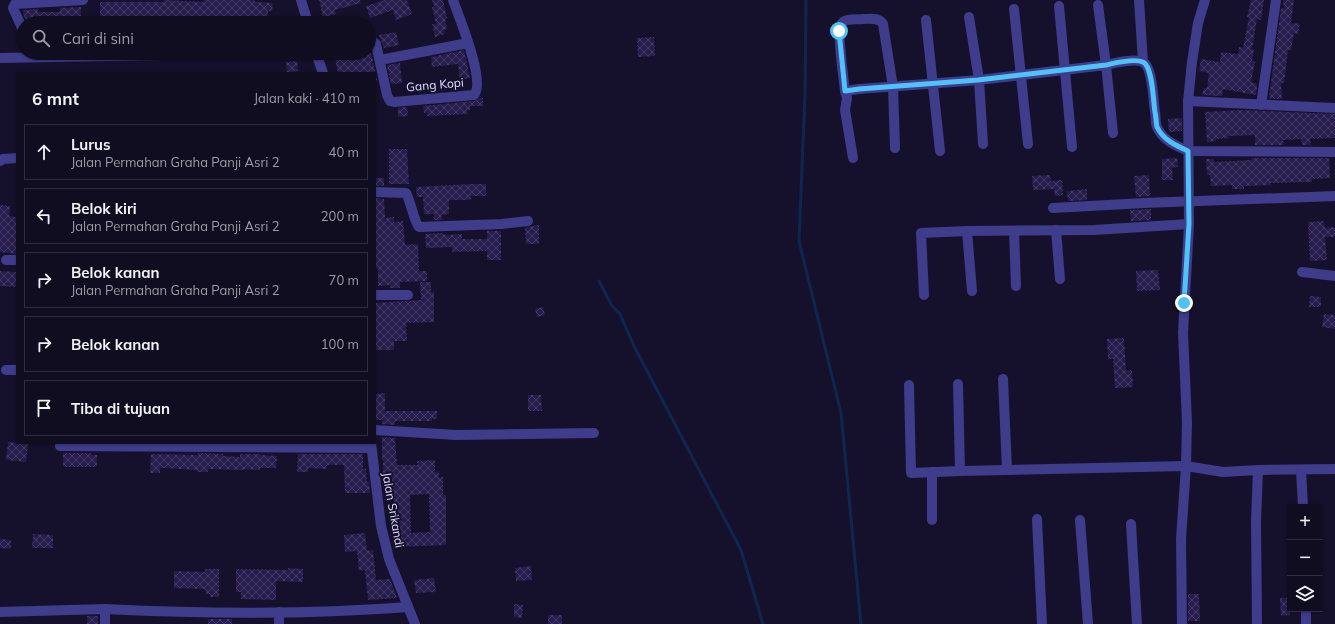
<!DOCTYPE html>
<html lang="id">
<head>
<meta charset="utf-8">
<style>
  :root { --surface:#100d21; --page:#19162a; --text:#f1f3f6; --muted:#9c9ca5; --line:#302d3f }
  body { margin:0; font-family:Mulish,sans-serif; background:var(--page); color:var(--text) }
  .controls { position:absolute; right:12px; bottom:12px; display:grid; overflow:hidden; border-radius:0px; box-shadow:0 1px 3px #0004 }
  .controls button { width:36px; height:36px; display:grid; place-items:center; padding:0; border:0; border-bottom:1px solid var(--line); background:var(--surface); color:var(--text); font:20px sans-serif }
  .stop { position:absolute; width:12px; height:12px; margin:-9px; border:3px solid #4fc3f7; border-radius:50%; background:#fff }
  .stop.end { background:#4fc3f7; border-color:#fff; box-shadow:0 1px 4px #0008 }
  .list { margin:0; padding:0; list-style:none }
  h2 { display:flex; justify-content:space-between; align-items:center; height:52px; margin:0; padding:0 16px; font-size:17px }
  h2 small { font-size:13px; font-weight:400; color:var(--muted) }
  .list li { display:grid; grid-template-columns:26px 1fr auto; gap:12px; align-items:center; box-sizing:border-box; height:56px; margin:0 8px 8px; padding:0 8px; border:1px solid var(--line); border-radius:0px }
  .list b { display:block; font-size:15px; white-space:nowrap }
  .list p { margin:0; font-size:13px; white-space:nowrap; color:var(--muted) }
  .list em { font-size:13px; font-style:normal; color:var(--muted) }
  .icon { flex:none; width:22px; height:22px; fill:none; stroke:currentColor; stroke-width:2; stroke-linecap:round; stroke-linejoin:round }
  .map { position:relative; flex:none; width:1335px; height:624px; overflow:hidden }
  .search { position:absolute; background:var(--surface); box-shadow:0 1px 3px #0004; left:16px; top:16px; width:360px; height:44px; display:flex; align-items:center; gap:10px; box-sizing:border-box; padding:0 14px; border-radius:22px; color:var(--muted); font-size:15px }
  .panel { position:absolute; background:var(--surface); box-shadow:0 1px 3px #0004; left:16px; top:72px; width:360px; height:372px; border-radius:0px }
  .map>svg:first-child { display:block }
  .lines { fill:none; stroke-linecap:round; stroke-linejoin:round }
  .stream { stroke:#0d2750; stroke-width:3 }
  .building { fill:url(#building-cross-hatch); fill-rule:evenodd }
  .minor { stroke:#3e3c8b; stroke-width:10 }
  .tertiary { stroke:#3e3c8b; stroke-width:10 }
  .route { stroke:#4fc3f7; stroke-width:5 }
  .labels { text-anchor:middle; stroke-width:4; stroke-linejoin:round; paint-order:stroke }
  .street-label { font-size:12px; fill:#e0dcff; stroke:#15112c }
</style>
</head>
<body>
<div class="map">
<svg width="1335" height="624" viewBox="0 0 1335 624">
  <defs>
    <pattern id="building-cross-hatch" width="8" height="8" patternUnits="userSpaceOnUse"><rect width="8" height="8" fill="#261d4d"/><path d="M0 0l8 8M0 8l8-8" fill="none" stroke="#453d68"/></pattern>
  </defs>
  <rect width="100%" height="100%" fill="#15112c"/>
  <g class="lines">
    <g class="stream">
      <polyline points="806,0 805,94 799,241 841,413 861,624"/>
      <polyline points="599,281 612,306 620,314 634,346 741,550 763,624"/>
    </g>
  </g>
  <g class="building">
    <polygon points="164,0 204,2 204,0 255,0 255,2 273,3 272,11 268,11 267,19 242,20 242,23 208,23 208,19 189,19 189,21 169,21 169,23 118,23 118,20 100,20 100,2 164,2"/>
    <polygon points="319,0 360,0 361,3 335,10 336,14 323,17"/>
    <polygon points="385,0 407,0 412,14 396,20 393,10 370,18 366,6"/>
    <polygon points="432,0 443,0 447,18 445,19 447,29 444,30 445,34 435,37 432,24 436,24 432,7 434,7"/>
    <polygon points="1251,0 1264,0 1261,20 1257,19 1252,49 1254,50 1252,61 1255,62 1251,82 1257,84 1256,95 1223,89 1222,96 1202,95 1204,88 1207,88 1209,73 1199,71 1201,59 1220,62 1221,52 1238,54 1239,47 1243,48 1249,17 1247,17"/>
    <polygon points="1283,0 1294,0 1291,23 1300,24 1298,34 1294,33 1291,50 1288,50 1284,83 1281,83 1282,99 1274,99 1269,98 1281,8 1284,8"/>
    <polygon points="81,7 81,21 63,20 63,23 27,23 23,13 23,10 38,9 38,12 60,12 60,8"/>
    <polygon points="396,32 399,45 384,48 379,35"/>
    <polygon points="654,37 655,56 638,57 637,38"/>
    <polygon points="464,50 470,78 460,80 458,64 432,67 431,57"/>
    <polygon points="334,53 371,53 377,80 375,81 375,73 338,73"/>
    <polygon points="297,61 298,71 287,73 286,62"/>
    <polygon points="400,63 402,83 391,84 387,65"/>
    <polygon points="480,98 483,98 483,106 470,106 470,110 467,110 467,114 427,116 427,113 424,113 423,106 475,101"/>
    <polygon points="407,107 408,116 398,117 398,108"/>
    <polygon points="1241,110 1335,114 1335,138 1310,139 1311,145 1302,145 1301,139 1283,140 1284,145 1255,145 1255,135 1228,136 1229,138 1216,139 1216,141 1207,142 1205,112"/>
    <polygon points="1182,118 1182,131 1169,132 1168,119"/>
    <polygon points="389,149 407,149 409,184 389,184"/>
    <polygon points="1177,158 1178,167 1172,168 1173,180 1162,180 1162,159"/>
    <polygon points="1251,158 1329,158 1330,178 1312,179 1312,182 1271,183 1271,185 1244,186 1244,189 1232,189 1232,185 1211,186 1210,175 1207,175 1206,159 1214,159 1214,162 1251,160"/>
    <polygon points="1050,175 1051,181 1062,180 1063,195 1055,196 1054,189 1033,190 1032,176"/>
    <polygon points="1149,175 1150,196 1136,197 1134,176"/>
    <rect x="375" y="178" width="9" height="8"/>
    <polygon points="472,184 486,184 486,196 471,196 471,200 449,200 449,214 441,215 442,220 434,220 434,214 424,214 423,197 417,197 416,187"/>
    <polygon points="1087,189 1087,200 1068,201 1067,191"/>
    <polygon points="375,198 384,199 385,218 394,217 394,222 403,221 405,245 418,244 419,271 427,271 427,281 400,282 400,288 390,288 390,285 378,286 378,268 375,268"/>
    <polygon points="0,205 10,206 9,216 17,217 17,254 0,252"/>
    <polygon points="1151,209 1151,220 1131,221 1130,210"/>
    <polygon points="1324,221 1325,228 1335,227 1335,237 1325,237 1327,260 1310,261 1308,222"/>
    <polygon points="539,225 539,244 526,244 525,228 532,226"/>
    <polygon points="487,231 501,231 501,260 487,260 487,251 452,252 452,247 426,248 425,234 442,233 442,234 448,235 462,234 462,239 487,239"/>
    <polygon points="1158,270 1160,290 1137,291 1136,271"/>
    <polygon points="0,271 17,272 17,287 0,286"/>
    <polygon points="420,282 431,282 431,292 434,292 434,322 406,323 407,341 394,341 394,350 375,350 375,303 421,300"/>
    <polygon points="1310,296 1321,297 1321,307 1309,307"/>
    <polygon points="543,307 545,315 537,317 535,309"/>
    <polygon points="1324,314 1335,315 1335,329 1322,327"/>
    <polygon points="1124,338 1126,371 1132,370 1133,387 1115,388 1113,359 1108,359 1107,339"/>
    <polygon points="385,393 385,411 437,411 437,419 432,419 432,421 395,421 395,425 382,424 382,420 376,420 376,394"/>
    <polygon points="528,395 541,395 542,411 528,411"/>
    <path d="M382 437 395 438 397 465H417V461L435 460V472L439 471V477H443V495H446V545L394 547V495H393L392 477 383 478V460H382ZM429 494 430 532 411 533 410 495Z"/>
    <polygon points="8,442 28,444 26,462 6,460"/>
    <polygon points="63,453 91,453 91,455 97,455 97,467 63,467"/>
    <polygon points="198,453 223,454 223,456 240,457 240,454 260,454 260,455 277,456 276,468 260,468 260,470 244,469 244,470 208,469 208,472 197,472 197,470 164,468 160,468 160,473 150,473 151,454 198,455"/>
    <polygon points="298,454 363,454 363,469 366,469 367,482 369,482 370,493 345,493 344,465 327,465 327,469 308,468 308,472 297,472"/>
    <polygon points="365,533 367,551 373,550 376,580 390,579 397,598 368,600 365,570 359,571 357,551 345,552 344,535"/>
    <polygon points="33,534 53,535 53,548 32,548"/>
    <polygon points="0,539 11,540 11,549 0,548"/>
    <polygon points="531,566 532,580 516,581 515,568"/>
    <polygon points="288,568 303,569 303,582 276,581 276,600 241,599 241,592 236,592 236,569 288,570"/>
    <polygon points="205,569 219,569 219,597 210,597 210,594 206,594 205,589 174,588 174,571 205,572"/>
    <polygon points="434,578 436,592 416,593 414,580"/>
    <polygon points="1188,594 1199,594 1200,621 1188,621"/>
    <polygon points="1280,598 1290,598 1290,615 1281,616"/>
    <polygon points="514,604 523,605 522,618 514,617"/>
    <rect x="548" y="615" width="14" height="9"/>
    <rect x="87" y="616" width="11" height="8"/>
    <rect x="208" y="619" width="24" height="5"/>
  </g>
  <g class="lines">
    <g class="minor">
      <polyline points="1139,0 1143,62"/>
      <polyline points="1098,5 1106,65 1113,133"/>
      <polyline points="1059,6 1072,147"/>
      <polyline points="1014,9 1028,144"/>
      <polyline points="969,17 979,80 983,144"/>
      <polyline points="926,20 940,151"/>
      <polyline points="23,30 13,8 15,4 83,0"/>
      <path d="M369 42 372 41 376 44 387 95 390 101 394 102 474 95C486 82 459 17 453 0"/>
      <polyline points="0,58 163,55 295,55 318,53"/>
      <polyline points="380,60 468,43"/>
      <path d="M845 91C844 80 836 30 842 23 846 18 857 20 863 19 870 19 879 17 883 24L893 87 895 148"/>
      <polyline points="1188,101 1335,108"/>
      <polyline points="1261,105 1276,0"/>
      <path d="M853 158 845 110 847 98 845 91 859 89 979 80 1106 65C1115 63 1134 58 1143 62 1153 67 1153 101 1155 112 1156 116 1155 123 1157 127 1162 140 1177 146 1188 151L1335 152"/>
      <polyline points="0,161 3,159 17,158"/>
      <path d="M375 192 406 193C411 202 414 222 419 227L502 224 528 221"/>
      <polyline points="1053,208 1144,203 1335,196"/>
      <polyline points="1056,230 1060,279"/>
      <polyline points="967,231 972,291"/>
      <polyline points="1014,231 1016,286"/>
      <polyline points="6,260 17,260"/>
      <polyline points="1302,272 1335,276"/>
      <polyline points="375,295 408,295"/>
      <polyline points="924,295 921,233 967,231 1094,230 1189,224"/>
      <polyline points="6,370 17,370"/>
      <polyline points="1003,379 1007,470"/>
      <polyline points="958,384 960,471 1186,466 1223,472 1258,470 1335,469"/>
      <polyline points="909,385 911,473 960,471"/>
      <polyline points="375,430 456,435 594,433"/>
      <polyline points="60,446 371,448"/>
      <polyline points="1301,470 1303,507"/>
      <polyline points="1037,519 1042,624"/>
      <polyline points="932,520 932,472"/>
      <polyline points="1080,520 1088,624"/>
      <polyline points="1131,524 1137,624"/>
      <polyline points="1306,609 1306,624"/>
      <polyline points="0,612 105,609"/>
      <polyline points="279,612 279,624"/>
      <path d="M105 624V609C206 614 307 615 408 607"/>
      <polyline points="1182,624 1181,539 1186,466 1187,422 1183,333 1189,224 1188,101 1192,62 1198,23 1205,0"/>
      <polyline points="1257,624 1256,521 1258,470"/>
    </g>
    <g class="tertiary">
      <polyline points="301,0 308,23"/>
      <polyline points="316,53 323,73"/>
      <polyline points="371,443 381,526 389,559 415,624"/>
    </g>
  </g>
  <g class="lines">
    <path class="route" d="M839 31 845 91 859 89 978 80 1106 65C1115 63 1134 58 1143 62 1153 67 1153 101 1155 112 1156 116 1156 123 1157 127 1163 140 1177 146 1188 151L1189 224 1184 303"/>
  </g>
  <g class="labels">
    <g class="street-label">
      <text transform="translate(435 85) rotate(-5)" y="4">Gang Kopi</text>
      <text transform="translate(393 510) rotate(80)" y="4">Jalan Srikandi</text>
    </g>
  </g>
</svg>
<div class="controls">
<button>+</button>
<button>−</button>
<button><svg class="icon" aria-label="layers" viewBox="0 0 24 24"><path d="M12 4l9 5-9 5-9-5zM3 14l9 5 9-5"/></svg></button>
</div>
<div class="stop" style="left:839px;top:31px"></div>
<div class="stop end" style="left:1184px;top:303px"></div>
<div class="search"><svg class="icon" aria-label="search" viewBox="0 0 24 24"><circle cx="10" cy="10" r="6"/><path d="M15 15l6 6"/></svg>Cari di sini</div>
<section class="panel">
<h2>6 mnt<small>Jalan kaki · 410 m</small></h2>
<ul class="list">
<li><svg class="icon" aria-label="ahead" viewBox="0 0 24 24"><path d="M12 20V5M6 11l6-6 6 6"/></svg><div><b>Lurus</b><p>Jalan Permahan Graha Panji Asri 2</p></div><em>40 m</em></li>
<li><svg class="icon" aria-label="left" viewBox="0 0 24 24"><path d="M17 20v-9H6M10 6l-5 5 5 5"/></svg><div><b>Belok kiri</b><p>Jalan Permahan Graha Panji Asri 2</p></div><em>200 m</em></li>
<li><svg class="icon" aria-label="right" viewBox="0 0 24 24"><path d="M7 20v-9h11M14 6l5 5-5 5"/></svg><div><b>Belok kanan</b><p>Jalan Permahan Graha Panji Asri 2</p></div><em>70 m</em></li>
<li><svg class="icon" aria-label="right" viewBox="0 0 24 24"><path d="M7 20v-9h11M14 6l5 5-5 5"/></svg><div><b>Belok kanan</b></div><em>100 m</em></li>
<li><svg class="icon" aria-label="arrive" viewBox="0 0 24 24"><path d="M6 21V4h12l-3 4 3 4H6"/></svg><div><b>Tiba di tujuan</b></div></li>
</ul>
</section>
</div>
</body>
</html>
